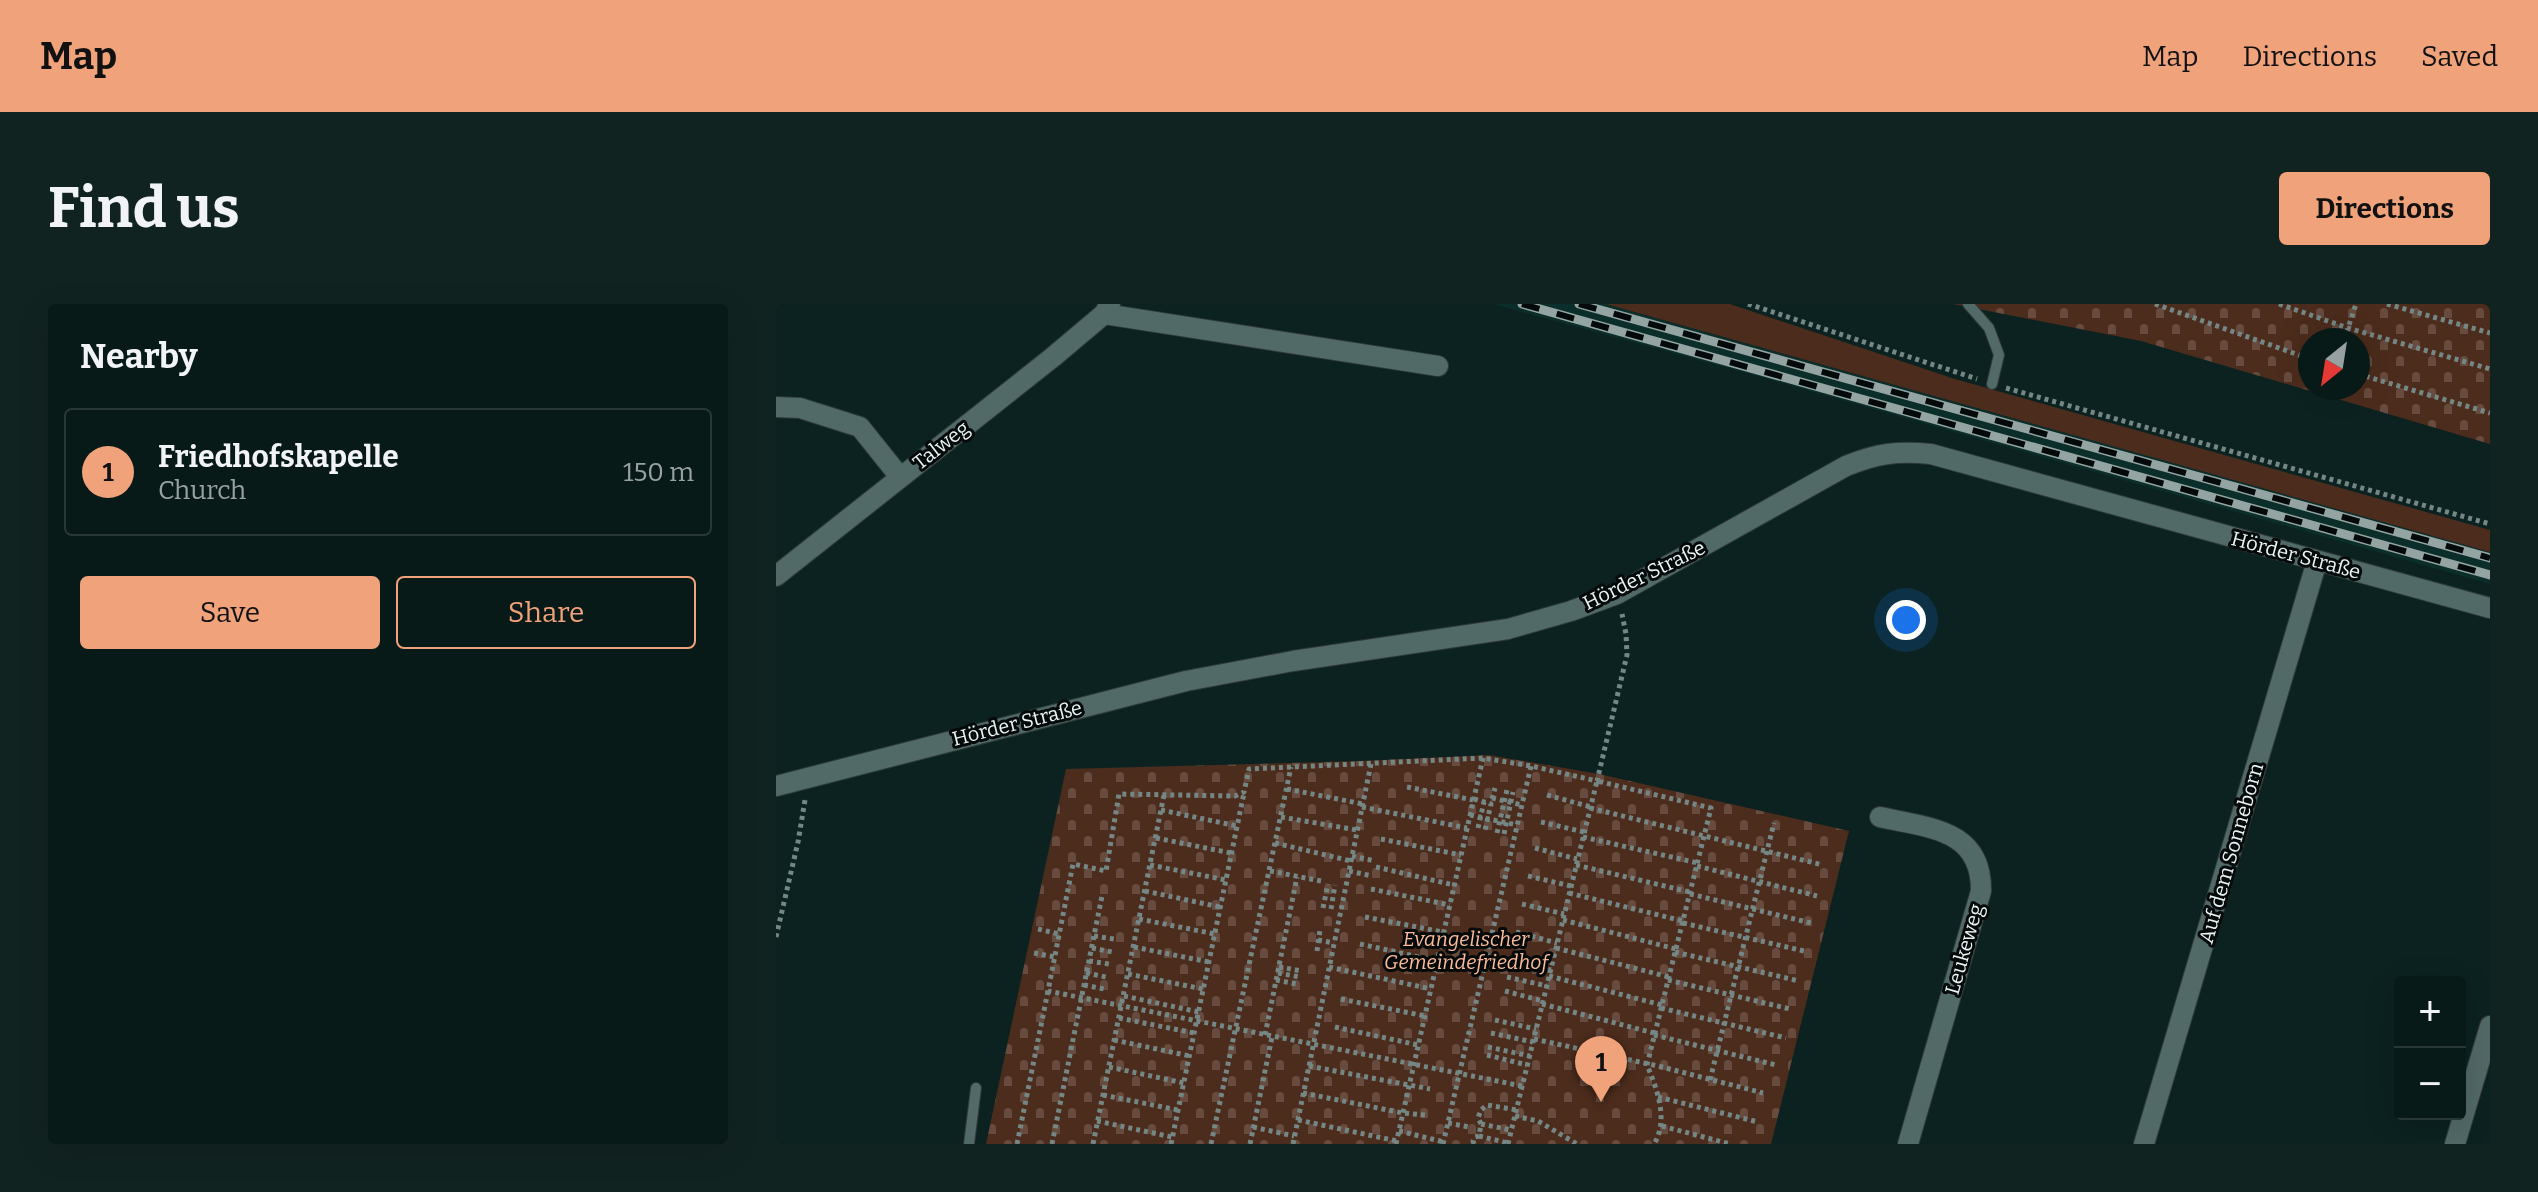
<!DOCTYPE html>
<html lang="en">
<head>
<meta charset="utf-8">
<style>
  :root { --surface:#081a18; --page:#112321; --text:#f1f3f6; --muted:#98a1a2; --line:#293837; --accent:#f0a27a }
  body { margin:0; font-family:Bitter,serif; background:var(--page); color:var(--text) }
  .controls { position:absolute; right:24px; bottom:24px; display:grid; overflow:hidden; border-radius:8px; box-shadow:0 8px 32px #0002 }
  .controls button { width:72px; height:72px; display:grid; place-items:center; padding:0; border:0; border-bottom:2px solid var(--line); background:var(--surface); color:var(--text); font:40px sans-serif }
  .compass { position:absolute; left:1522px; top:24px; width:72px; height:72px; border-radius:50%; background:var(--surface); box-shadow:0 8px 32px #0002; rotate:210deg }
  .you { position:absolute; left:1130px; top:316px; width:28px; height:28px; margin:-20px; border:6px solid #fff; border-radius:50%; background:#1a73e8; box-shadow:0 0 0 12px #1a73e833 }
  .badge { display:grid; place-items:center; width:52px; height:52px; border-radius:50%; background:var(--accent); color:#111; font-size:26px; font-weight:700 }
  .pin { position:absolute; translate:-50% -66px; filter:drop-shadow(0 2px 4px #0008) }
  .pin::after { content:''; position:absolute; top:42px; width:28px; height:24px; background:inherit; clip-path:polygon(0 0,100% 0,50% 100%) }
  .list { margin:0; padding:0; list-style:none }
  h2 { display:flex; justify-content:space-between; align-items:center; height:104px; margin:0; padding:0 32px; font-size:34px }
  h2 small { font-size:26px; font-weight:400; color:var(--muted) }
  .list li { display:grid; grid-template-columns:52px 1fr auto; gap:24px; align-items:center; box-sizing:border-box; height:128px; margin:0 16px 16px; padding:0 16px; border:2px solid var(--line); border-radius:8px }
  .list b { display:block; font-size:30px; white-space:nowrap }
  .list p { margin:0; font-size:26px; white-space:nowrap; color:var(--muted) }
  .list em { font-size:26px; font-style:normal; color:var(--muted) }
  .actions { display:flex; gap:16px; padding:24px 32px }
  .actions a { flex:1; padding:18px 0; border:2px solid var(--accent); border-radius:8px; text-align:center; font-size:28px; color:var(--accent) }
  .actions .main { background:var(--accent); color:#111 }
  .map { position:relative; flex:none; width:1714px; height:840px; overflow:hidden; border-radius:8px }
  header { display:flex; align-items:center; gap:48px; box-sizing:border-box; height:112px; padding:0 40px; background:var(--accent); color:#111 }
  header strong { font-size:38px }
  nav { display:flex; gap:44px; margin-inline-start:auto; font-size:28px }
  .intro { display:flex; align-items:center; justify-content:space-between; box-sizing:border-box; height:192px; padding:0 48px }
  h1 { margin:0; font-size:56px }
  .button { padding:20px 36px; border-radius:8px; background:var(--accent); color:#111; font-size:28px; font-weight:700 }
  main { display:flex; gap:48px; padding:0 48px }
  aside { flex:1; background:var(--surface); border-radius:8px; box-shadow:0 8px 32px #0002 }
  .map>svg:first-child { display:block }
  .built { fill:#0c2e2b }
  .green { fill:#4c2c1c }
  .cemetery { fill:url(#cemetery-stones); fill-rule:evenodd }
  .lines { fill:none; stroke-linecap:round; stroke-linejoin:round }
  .lane-casing { stroke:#2f3a39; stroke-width:12 }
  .street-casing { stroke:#2f3a39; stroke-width:22 }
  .path { stroke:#758785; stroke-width:5; stroke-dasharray:4 4; stroke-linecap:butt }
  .lane { stroke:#516967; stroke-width:10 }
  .street { stroke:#516967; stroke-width:20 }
  .rail-casing { stroke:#93a4a3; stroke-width:9 }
  .rail { stroke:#030a09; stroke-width:6; stroke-dasharray:18; stroke-linecap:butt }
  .labels { text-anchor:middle; stroke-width:6; stroke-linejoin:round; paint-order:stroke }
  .street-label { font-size:20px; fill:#e9f6f5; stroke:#030a09 }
  .park-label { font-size:20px; font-style:italic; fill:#ffba98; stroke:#030a09 }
</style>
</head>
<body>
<header>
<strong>Map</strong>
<nav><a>Map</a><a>Directions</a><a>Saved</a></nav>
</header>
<div class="intro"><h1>Find us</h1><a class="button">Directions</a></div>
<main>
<aside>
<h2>Nearby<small></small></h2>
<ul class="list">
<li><span class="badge">1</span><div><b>Friedhofskapelle</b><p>Church</p></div><em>150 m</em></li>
</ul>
<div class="actions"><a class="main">Save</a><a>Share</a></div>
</aside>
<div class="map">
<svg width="1714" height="840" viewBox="0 0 1714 840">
  <defs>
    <pattern id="cemetery-stones" width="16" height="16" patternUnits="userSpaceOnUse" patternTransform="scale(2)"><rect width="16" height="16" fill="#4c2c1c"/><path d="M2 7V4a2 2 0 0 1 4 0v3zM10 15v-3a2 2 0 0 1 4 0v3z" fill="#664b3e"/></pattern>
  </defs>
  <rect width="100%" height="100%" fill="#0b2220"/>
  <polygon class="built" points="717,0 829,0 1419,165 1714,248 1714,280 971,69"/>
  <polygon class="green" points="830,0 954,0 1179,75 1714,226 1714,248"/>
  <g class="cemetery">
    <path d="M1177 0H1714V140L1365 37ZM1534 36H1582V84H1534Z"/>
    <polygon points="713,451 823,470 1073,527 995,840 210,840 290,465 584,457"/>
  </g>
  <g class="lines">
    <g class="lane-casing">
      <g id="lane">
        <polyline points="1192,0 1213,24 1223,51 1216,80"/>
        <polyline points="193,840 200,784"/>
      </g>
    </g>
    <g class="street-casing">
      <g id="street">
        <polyline points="328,10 662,62"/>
        <polyline points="0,103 24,104 84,123 124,173"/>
        <polyline points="0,272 277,53 328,10 334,0"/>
        <path d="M0 482 410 377 517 357 732 325 795 307 841 290 1070 162C1102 149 1121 147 1155 150L1714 304"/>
        <path d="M1104 513C1151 524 1206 524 1205 587L1132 840"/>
        <polyline points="1368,840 1541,257"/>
        <polyline points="1679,840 1714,722"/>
      </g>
    </g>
    <g class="path">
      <polyline points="972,0 1201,75"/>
      <polyline points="1379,0 1534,55"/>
      <polyline points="1503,0 1572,24 1714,65"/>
      <polyline points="1611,0 1714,29"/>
      <polyline points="1568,36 1580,0"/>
      <polyline points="1582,70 1714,109"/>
      <polyline points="1230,84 1714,220"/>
      <polyline points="631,483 697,496"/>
      <polyline points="511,485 587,500"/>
      <polyline points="771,491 815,503"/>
      <polyline points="716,494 746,501"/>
      <polyline points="698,495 715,500 709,526"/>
      <polyline points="716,495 719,484"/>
      <polyline points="586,503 691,524"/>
      <polyline points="814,504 1047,561"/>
      <polyline points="385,506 461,522"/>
      <polyline points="694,511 741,521"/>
      <polyline points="505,513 581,526"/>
      <polyline points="765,518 808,528"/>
      <polyline points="702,524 708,498"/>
      <polyline points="721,529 731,486"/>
      <polyline points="728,530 737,488"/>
      <polyline points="807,533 922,559"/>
      <polyline points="380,534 455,549"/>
      <polyline points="605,535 685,551"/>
      <polyline points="499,539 575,557"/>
      <polyline points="759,544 801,555"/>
      <polyline points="576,552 599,557"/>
      <polyline points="374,561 450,576"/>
      <polyline points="800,561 914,588"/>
      <polyline points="921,562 1041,592"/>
      <polyline points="600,563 678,581"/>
      <polyline points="494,567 545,577"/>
      <polyline points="573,567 596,572"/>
      <polyline points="752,572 795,582"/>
      <polyline points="595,585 674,601"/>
      <polyline points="369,587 444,603"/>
      <polyline points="793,589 907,617"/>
      <polyline points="914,590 1035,619"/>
      <polyline points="746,600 788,610"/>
      <polyline points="547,604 552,580"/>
      <polyline points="555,605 559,581"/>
      <polyline points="589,613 667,628"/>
      <polyline points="363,615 439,630"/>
      <polyline points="787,616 900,645"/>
      <polyline points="907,619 1028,647"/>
      <polyline points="262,625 283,630"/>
      <polyline points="740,628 781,639"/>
      <polyline points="318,632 338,635"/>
      <polyline points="0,633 22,538 29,496"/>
      <polyline points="542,636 558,639"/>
      <polyline points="584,640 661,657"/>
      <polyline points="358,643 433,658"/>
      <polyline points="316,644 336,648"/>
      <polyline points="780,644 893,673"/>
      <polyline points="541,647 544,626"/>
      <polyline points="899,648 1023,677"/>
      <polyline points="258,649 279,653"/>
      <polyline points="313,657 333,660"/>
      <polyline points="733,657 775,666"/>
      <polyline points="503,663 526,667"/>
      <polyline points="553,663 655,685"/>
      <polyline points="310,669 330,673"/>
      <polyline points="502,669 524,673"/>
      <polyline points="352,670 427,685"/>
      <polyline points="773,672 886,701"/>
      <polyline points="731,673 771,682"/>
      <polyline points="500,676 521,680"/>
      <polyline points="892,676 1014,705"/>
      <polyline points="308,681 328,685"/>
      <polyline points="729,687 767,697"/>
      <polyline points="348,692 423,708"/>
      <polyline points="565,695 649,712"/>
      <polyline points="766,700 878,729"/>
      <polyline points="885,704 1010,734"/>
      <polyline points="343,714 418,729"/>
      <polyline points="719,716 760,725"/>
      <polyline points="559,723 642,741"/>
      <polyline points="715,729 757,738"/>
      <polyline points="489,731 521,573"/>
      <polyline points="878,731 1000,761"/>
      <polyline points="758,735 882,762 987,789"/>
      <polyline points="338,736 414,752"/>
      <polyline points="712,743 754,752"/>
      <polyline points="711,751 751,761"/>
      <polyline points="533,762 654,785"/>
      <polyline points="333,763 408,779"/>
      <polyline points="934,776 998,519"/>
      <polyline points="746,782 272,687 297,560 330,567 343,490 459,492 468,488 473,465 707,454 755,462 821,477 851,351 850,330 846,310"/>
      <polyline points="527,789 627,809 649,811"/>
      <polyline points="327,791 402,806"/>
      <polyline points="882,793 982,818"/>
      <polyline points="739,812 762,817 801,840"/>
      <polyline points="522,816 621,837"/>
      <polyline points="321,817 396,833"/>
      <polyline points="672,819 693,823"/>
      <polyline points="705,820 735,826"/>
      <polyline points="886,822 954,840"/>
      <polyline points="477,823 518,832"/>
      <polyline points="623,827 668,838"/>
      <polyline points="703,832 732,839"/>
      <polyline points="241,840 272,687"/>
      <polyline points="276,840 326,592"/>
      <polyline points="317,840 388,491"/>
      <polyline points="395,840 468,489"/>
      <polyline points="435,840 515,463"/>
      <polyline points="474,840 496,733"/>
      <polyline points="517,840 595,460"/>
      <polyline points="620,840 707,454"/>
      <polyline points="667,840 755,462"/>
      <polyline points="698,840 697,837 699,833 703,832 705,820 702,814 705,806 711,801 741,806"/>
      <path d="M732 840 821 477 935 504 871 761C881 785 893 816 878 840"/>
    </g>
    <use href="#lane" class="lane"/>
    <use href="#street" class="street"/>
    <g class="rail-casing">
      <g id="rail">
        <polyline points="746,0 1714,271"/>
        <polyline points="803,0 1714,254"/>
      </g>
    </g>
    <use href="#rail" class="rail"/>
  </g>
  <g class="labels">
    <g class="street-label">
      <text transform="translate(165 141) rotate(-38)" y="7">Talweg</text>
      <text transform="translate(1520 251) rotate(15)" y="7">Hörder Straße</text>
      <text transform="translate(868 271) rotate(-26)" y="7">Hörder Straße</text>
      <text transform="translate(241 419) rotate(-14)" y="7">Hörder Straße</text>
      <text transform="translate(1455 549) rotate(-74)" y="7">Auf dem Sonneborn</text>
      <text transform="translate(1188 645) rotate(-74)" y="7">Leukeweg</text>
    </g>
    <g class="park-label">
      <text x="690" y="642">Evangelischer<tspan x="690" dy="23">Gemeindefriedhof</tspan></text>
    </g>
  </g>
</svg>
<div class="controls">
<button>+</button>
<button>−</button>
</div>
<svg class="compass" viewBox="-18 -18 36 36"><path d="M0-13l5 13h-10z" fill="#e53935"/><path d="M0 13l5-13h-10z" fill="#98a1a2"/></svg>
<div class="you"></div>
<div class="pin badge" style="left:825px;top:798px">1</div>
</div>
</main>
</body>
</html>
